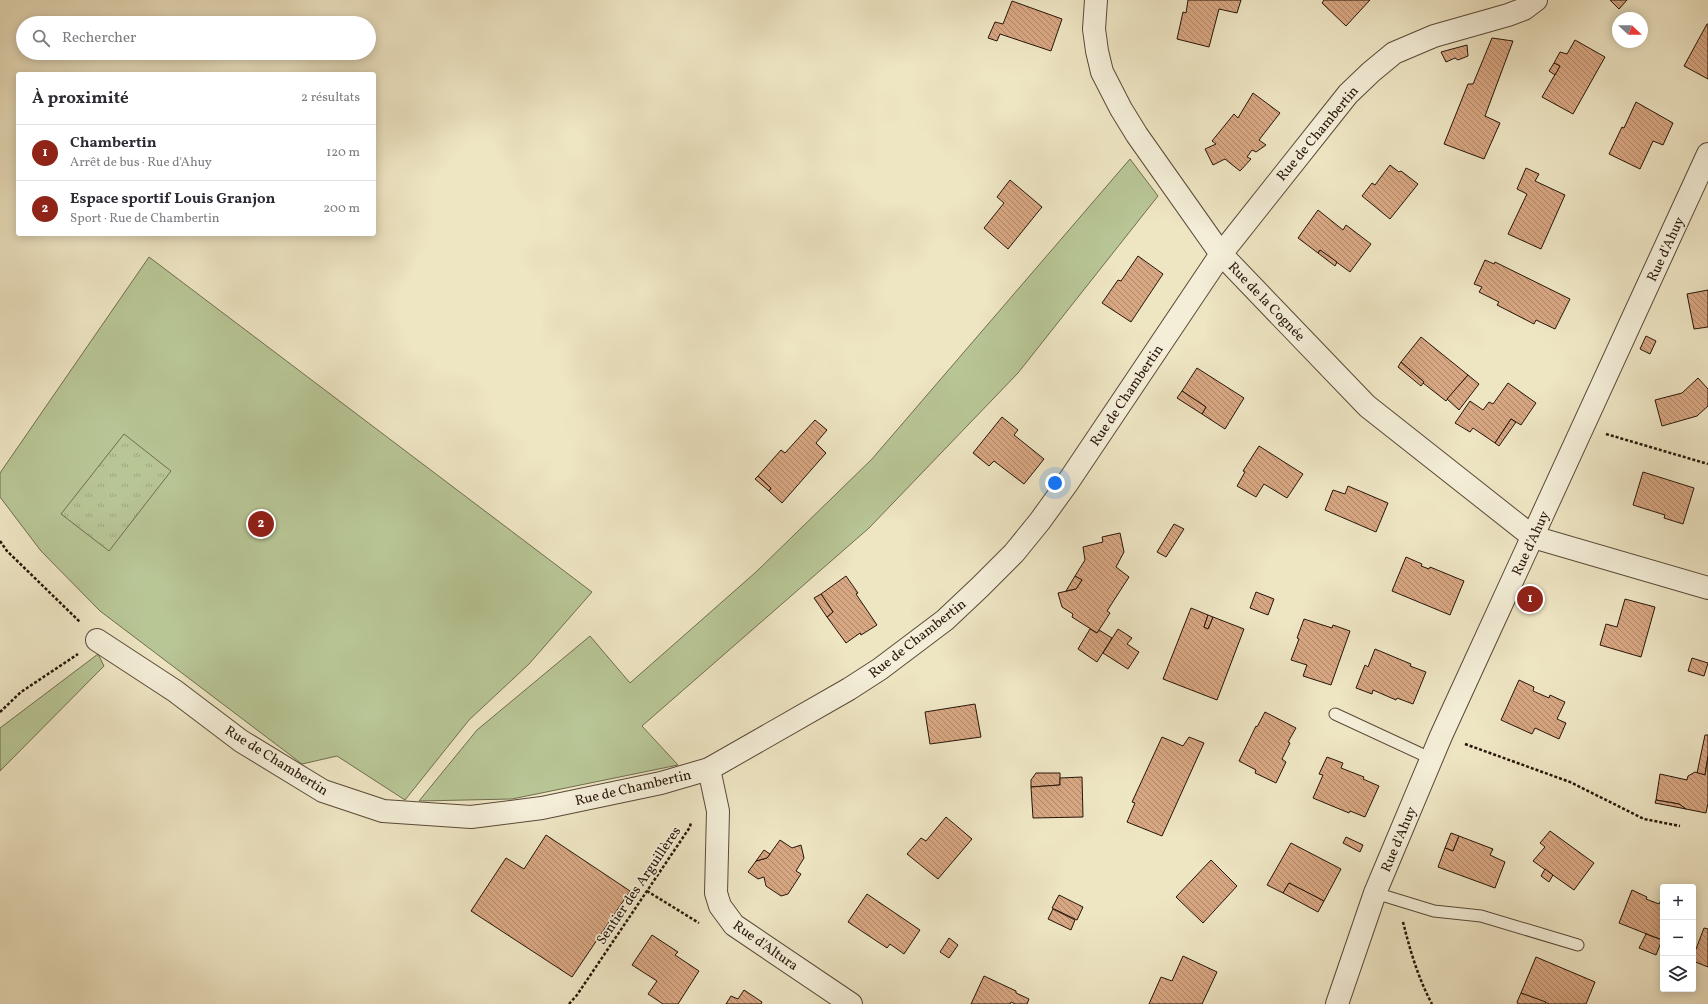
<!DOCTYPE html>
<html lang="fr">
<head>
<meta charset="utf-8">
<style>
  :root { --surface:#fff; --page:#f7f7f7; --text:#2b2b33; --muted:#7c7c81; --line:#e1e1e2; --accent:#8f2418 }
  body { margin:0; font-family:Vollkorn,serif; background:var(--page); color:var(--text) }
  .controls { position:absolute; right:12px; bottom:12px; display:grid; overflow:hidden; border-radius:4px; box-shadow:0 2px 10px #0003 }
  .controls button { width:36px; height:36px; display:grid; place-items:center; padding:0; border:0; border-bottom:1px solid var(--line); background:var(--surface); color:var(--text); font:20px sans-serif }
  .compass { position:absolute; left:1612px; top:12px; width:36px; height:36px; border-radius:50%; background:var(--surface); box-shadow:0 2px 10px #0003; rotate:112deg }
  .you { position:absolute; left:1055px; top:483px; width:14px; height:14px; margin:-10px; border:3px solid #fff; border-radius:50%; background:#1a73e8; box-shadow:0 0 0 6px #1a73e833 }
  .badge { display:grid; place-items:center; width:26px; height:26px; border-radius:50%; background:var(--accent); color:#fff; font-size:13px; font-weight:700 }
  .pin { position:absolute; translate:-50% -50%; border:2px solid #fff; box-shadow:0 1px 4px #0006 }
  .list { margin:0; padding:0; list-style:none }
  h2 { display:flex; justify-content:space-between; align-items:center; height:52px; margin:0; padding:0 16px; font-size:17px }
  h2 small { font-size:13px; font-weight:400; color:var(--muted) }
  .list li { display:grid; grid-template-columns:26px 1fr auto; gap:12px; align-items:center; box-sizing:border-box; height:56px; padding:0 16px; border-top:1px solid var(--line) }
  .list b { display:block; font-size:15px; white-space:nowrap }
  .list p { margin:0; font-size:13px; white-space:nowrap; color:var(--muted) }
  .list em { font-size:13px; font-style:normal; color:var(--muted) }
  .icon { flex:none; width:22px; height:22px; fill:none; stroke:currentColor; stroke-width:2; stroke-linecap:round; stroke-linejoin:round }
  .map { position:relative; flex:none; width:1708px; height:1004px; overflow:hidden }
  .search { position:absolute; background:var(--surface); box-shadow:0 2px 10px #0003; left:16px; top:16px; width:360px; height:44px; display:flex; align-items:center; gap:10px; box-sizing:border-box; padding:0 14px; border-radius:22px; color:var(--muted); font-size:15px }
  .panel { position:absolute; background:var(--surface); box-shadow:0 2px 10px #0003; left:16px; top:72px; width:360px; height:164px; border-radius:4px }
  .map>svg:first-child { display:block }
  .grass { fill:#b8c595; stroke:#706d4e }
  .park { fill:url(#park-tufts); stroke:#706d4e }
  .building { fill:url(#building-back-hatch); stroke:#271508 }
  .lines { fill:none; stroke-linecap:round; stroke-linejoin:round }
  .lane-casing { stroke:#594937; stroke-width:13 }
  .street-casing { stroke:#594937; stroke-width:24 }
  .path { stroke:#271508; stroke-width:2.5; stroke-dasharray:3 2; stroke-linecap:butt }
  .lane { stroke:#f4eed8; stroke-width:11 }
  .street { stroke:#f4eed8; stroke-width:22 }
  .labels { text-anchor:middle; stroke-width:3.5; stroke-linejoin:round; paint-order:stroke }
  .street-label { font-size:14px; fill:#271508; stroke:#f4eed8 }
</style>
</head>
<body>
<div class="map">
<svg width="1708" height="1004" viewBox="0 0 1708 1004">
  <defs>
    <pattern id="park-tufts" width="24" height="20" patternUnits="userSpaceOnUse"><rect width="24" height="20" fill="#b8c595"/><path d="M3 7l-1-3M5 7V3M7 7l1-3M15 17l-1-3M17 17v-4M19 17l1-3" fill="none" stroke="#9ea87f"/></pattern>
    <pattern id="building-back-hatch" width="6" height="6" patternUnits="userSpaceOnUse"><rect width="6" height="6" fill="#d7a682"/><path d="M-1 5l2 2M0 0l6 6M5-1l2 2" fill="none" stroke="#ae8668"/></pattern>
  </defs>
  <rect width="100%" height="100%" fill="#eee5c3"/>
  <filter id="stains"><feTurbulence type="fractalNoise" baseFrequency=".005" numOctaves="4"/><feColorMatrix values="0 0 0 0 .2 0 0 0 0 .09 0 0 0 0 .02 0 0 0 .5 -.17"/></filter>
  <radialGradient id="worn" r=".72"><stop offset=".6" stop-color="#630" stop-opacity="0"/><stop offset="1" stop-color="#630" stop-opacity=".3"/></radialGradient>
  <g class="grass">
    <polygon points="1130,159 1158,196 1018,373 869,528 642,726 678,765 512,799 419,801 477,730 590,636 630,683 756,572 872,459"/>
    <polygon points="149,257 592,592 529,664 469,720 405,800 337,756 302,764 100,611 41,551 0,497 0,473"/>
    <polygon points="98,654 104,666 0,771 0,728"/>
  </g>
  <polygon class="park" points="124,434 171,471 109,551 61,514"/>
  <g class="building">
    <polygon points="1188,0 1241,0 1237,13 1219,9 1209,47 1177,39 1183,12 1186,13"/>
    <polygon points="1324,0 1370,0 1346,26 1322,3"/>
    <polygon points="1610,0 1627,0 1619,9"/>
    <polygon points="1012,1 1062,19 1051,51 1000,34 997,41 988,38 995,22 1003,24"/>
    <polygon points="1707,24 1708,24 1708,79 1684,66"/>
    <polygon points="1492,38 1513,41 1485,116 1500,123 1484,159 1444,144 1468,84 1473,84"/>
    <polygon points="1575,40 1605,57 1573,114 1542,97 1560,66 1554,63 1560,52 1567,54"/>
    <polygon points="1467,45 1468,56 1458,60 1455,58 1446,62 1441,52"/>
    <polygon points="1554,63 1560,66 1555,75 1549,71"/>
    <polygon points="1253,93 1280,113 1259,140 1266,145 1256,152 1252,150 1247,157 1251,159 1240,171 1225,159 1213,165 1205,149 1216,144 1212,141 1234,114 1238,118"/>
    <polygon points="1636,102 1673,123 1663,145 1653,141 1640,169 1609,154 1622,127 1624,128"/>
    <polygon points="1390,165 1399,172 1401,171 1418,184 1390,219 1362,196 1372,183 1375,185"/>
    <polygon points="1526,168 1539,174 1535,181 1565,195 1541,249 1508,234 1527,194 1517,189"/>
    <polygon points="1010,180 1042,207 1008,249 984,228 1004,203 997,197"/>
    <polygon points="1318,210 1343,230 1346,225 1371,244 1350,272 1320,250 1318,253 1298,238"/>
    <polygon points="1320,250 1337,262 1335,266 1318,253"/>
    <polygon points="1138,256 1163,274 1131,322 1102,303 1118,280 1121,281"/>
    <polygon points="1485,260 1494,264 1495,262 1570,299 1555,329 1536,320 1534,324 1497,305 1499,302 1479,292 1482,287 1474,284"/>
    <polygon points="1708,290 1708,327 1694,329 1687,294"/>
    <polygon points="1646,336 1656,341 1650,354 1640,349"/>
    <polygon points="1421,337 1468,375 1446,401 1423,383 1424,382 1401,362"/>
    <polygon points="1401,362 1424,382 1421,386 1398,367"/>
    <polygon points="1197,368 1244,398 1225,429 1202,414 1206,407 1182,391"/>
    <polygon points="1468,375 1479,384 1459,410 1447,399"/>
    <polygon points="1698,378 1708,389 1708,406 1697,416 1662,426 1655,400 1682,393"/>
    <polygon points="1508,383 1536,403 1521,425 1511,419 1495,443 1473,428 1470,432 1455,423 1470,401 1483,410 1489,402 1493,404"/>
    <polygon points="1182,391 1206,407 1202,414 1177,398"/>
    <polygon points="1002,417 1018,430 1014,435 1044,459 1024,484 994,461 989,466 973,453"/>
    <polygon points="1511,419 1516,422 1499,446 1495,443"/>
    <polygon points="815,420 827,430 816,443 826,453 782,503 769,491 771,488 758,476 781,450 785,453"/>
    <polygon points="1259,446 1303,474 1287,498 1264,484 1256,497 1237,486 1245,472 1243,471"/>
    <polygon points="1643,472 1694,488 1683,524 1664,518 1665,515 1633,505"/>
    <polygon points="758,476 771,488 769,491 755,479"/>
    <polygon points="1348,486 1388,503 1376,532 1325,510 1333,490 1345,494"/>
    <polygon points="1174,524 1184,529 1166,557 1157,552"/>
    <polygon points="1120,533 1124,552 1116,567 1129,577 1107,611 1110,613 1097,633 1072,617 1073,614 1062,607 1058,593 1076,589 1082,580 1075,576 1085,560 1083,547 1103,542 1102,537"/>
    <polygon points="1406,557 1422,564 1421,566 1429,569 1430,567 1464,581 1450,615 1392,591"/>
    <polygon points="846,576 858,593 856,594 877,625 861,635 860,633 846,643 827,617 833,612 821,594"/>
    <polygon points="1075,576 1082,580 1076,589 1066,591"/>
    <polygon points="1256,592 1274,599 1268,615 1250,608"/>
    <polygon points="821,594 833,612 827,617 814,598"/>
    <polygon points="1625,599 1655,607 1641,657 1600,645 1606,624 1617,627"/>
    <polygon points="1191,608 1208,615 1204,627 1208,629 1213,617 1244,629 1217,700 1163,679"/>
    <polygon points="1208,615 1213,617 1208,629 1204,627"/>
    <polygon points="1304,619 1332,628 1333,625 1350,631 1331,685 1303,676 1307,665 1291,660 1299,639 1297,638"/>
    <polygon points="1090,629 1097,633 1099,630 1112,638 1097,662 1078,649"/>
    <polygon points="1118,629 1132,638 1127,644 1139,652 1128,669 1103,653"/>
    <polygon points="1375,649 1411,664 1410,666 1426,672 1413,704 1397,698 1396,700 1373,690 1372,694 1356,688 1365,665 1368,667"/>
    <polygon points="1692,658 1708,663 1704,676 1688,671"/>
    <polygon points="1519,680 1534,687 1533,691 1549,698 1550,695 1565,702 1557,719 1566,723 1559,739 1535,728 1532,734 1501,720"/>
    <polygon points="975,704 981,737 930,744 925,712"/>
    <polygon points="1265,712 1296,728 1288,742 1290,743 1282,759 1286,762 1276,783 1255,773 1256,770 1239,761 1256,726 1257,727"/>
    <polygon points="1705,735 1708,735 1708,756 1705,775 1697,773"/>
    <polygon points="1162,737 1183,746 1189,737 1204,743 1162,836 1127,822 1135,803 1132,802"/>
    <polygon points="1708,756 1708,803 1706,813 1686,809 1679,804 1656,800 1660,774 1687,780 1688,776 1695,772 1705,775"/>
    <polygon points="1327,757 1343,763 1341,768 1364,777 1363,779 1379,786 1365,817 1350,811 1349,813 1313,798 1323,775 1319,774"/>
    <polygon points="1036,773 1060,773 1060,785 1031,787 1031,780"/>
    <polygon points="1082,777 1083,817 1033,818 1031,787 1060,785 1060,778"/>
    <polygon points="1656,800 1679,804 1686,809 1655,803"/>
    <polygon points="946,817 972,839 938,879 907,854 921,838 926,841"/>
    <polygon points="1550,831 1594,863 1574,890 1533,861 1545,847 1540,843"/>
    <polygon points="1451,833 1459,836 1453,851 1445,848"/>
    <polygon points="546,835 630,891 572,977 471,911 506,858 524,869"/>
    <polygon points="1459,836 1493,849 1490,855 1505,862 1495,888 1438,867 1445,848 1453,851"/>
    <polygon points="1346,837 1363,845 1360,852 1343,843"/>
    <polygon points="780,840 792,848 801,845 804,858 796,871 801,874 788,894 781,896 766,886 764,877 758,879 748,872 756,861 767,858"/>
    <polygon points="1291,843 1341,869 1324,901 1289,883 1283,893 1267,885"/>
    <polygon points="764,850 770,854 767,858 756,861"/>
    <polygon points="1211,860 1237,886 1203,923 1176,897"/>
    <polygon points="1545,869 1553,875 1549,882 1541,876"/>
    <polygon points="1289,883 1324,901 1318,912 1283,893"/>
    <polygon points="1632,890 1647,897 1646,899 1659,904 1663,896 1662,940 1619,923"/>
    <polygon points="867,894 920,930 904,954 890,944 887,948 848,922"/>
    <polygon points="1059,895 1083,907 1077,920 1052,908"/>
    <polygon points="1053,909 1075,920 1071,930 1048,919"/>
    <polygon points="1704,928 1708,929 1708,967 1693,961 1693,957"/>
    <polygon points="1646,934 1662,940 1656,955 1639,948"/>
    <polygon points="652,935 678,952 675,955 699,971 678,1004 663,1004 648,994 657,981 632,965"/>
    <polygon points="949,938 958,945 949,958 940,952"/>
    <polygon points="1183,956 1217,972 1202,1004 1149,1004 1161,977 1172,981"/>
    <polygon points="1536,957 1595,982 1586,1004 1549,1004 1521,993"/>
    <polygon points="984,976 1016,991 1016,993 1029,999 1027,1004 1015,1004 1011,1002 1010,1004 971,1004"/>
    <polygon points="744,990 762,1002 761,1004 726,1004 731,996 738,999"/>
    <polygon points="1521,993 1546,1002 1545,1004 1518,1004 1517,1002"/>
  </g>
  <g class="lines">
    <g class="lane-casing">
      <g id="lane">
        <polyline points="1335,714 1432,759"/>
        <polyline points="1375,893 1434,911 1481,916 1578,945"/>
      </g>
    </g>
    <g class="street-casing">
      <g id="street">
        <polyline points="1096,0 1094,29 1097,51 1102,72 1121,109 1137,135 1221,254 1367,406 1533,537 1708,588"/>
        <polyline points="97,640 175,691 241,741 323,791 383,811 471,817 542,808 661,783 709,769 849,689 880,669 945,620 980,587 1014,553 1040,521 1066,485 1221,254 1348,94 1371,72 1394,53 1434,36 1508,15 1524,9 1536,0"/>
        <polyline points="709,769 718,811 716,893 720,906 734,925 851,1004"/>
        <polyline points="1337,1004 1375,893 1441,736 1708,154"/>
      </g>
    </g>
    <g class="path">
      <polyline points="1606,434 1708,464"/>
      <polyline points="0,541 7,551 80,622"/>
      <polyline points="0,712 21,692 78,654"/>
      <polyline points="1465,744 1570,782 1644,819 1680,826"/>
      <polyline points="647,891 699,923"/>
      <path d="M1403 922C1410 950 1418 978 1432 1004"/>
      <polyline points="569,1004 577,995 690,827 691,822"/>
    </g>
    <use href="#lane" class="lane"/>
    <use href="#street" class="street"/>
  </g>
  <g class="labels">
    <g class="street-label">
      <text transform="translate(1317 133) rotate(-50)" y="5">Rue de Chambertin</text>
      <text transform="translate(1665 249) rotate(-65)" y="5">Rue d'Ahuy</text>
      <text transform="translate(1267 301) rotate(46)" y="5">Rue de la Cognée</text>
      <text transform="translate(1126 395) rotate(-56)" y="5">Rue de Chambertin</text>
      <text transform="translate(1530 543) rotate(-65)" y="5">Rue d'Ahuy</text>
      <text transform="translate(917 638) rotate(-38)" y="5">Rue de Chambertin</text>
      <text transform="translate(277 760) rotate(32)" y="5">Rue de Chambertin</text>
      <text transform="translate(633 787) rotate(-13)" y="5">Rue de Chambertin</text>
      <text transform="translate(1398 839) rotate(-67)" y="5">Rue d'Ahuy</text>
      <text transform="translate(638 885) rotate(-56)" y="5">Sentier des Arguillères</text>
      <text transform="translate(766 945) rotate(35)" y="5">Rue d'Altura</text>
    </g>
  </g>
  <rect width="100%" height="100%" filter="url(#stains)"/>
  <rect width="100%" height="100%" fill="url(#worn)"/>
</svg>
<div class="controls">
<button>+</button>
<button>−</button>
<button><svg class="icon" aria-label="layers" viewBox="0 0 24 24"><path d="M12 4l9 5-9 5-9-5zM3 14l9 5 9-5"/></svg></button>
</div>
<svg class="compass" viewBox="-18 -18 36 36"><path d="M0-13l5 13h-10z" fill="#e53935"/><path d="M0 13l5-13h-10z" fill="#7c7c81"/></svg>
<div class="you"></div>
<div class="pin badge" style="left:1530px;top:599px">1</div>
<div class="pin badge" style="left:261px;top:524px">2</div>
<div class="search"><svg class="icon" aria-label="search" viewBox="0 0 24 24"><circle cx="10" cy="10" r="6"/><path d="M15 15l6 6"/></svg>Rechercher</div>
<section class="panel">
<h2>À proximité<small>2 résultats</small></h2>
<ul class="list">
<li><span class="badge">1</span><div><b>Chambertin</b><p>Arrêt de bus · Rue d'Ahuy</p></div><em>120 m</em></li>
<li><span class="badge">2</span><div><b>Espace sportif Louis Granjon</b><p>Sport · Rue de Chambertin</p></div><em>200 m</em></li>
</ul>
</section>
</div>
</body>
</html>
